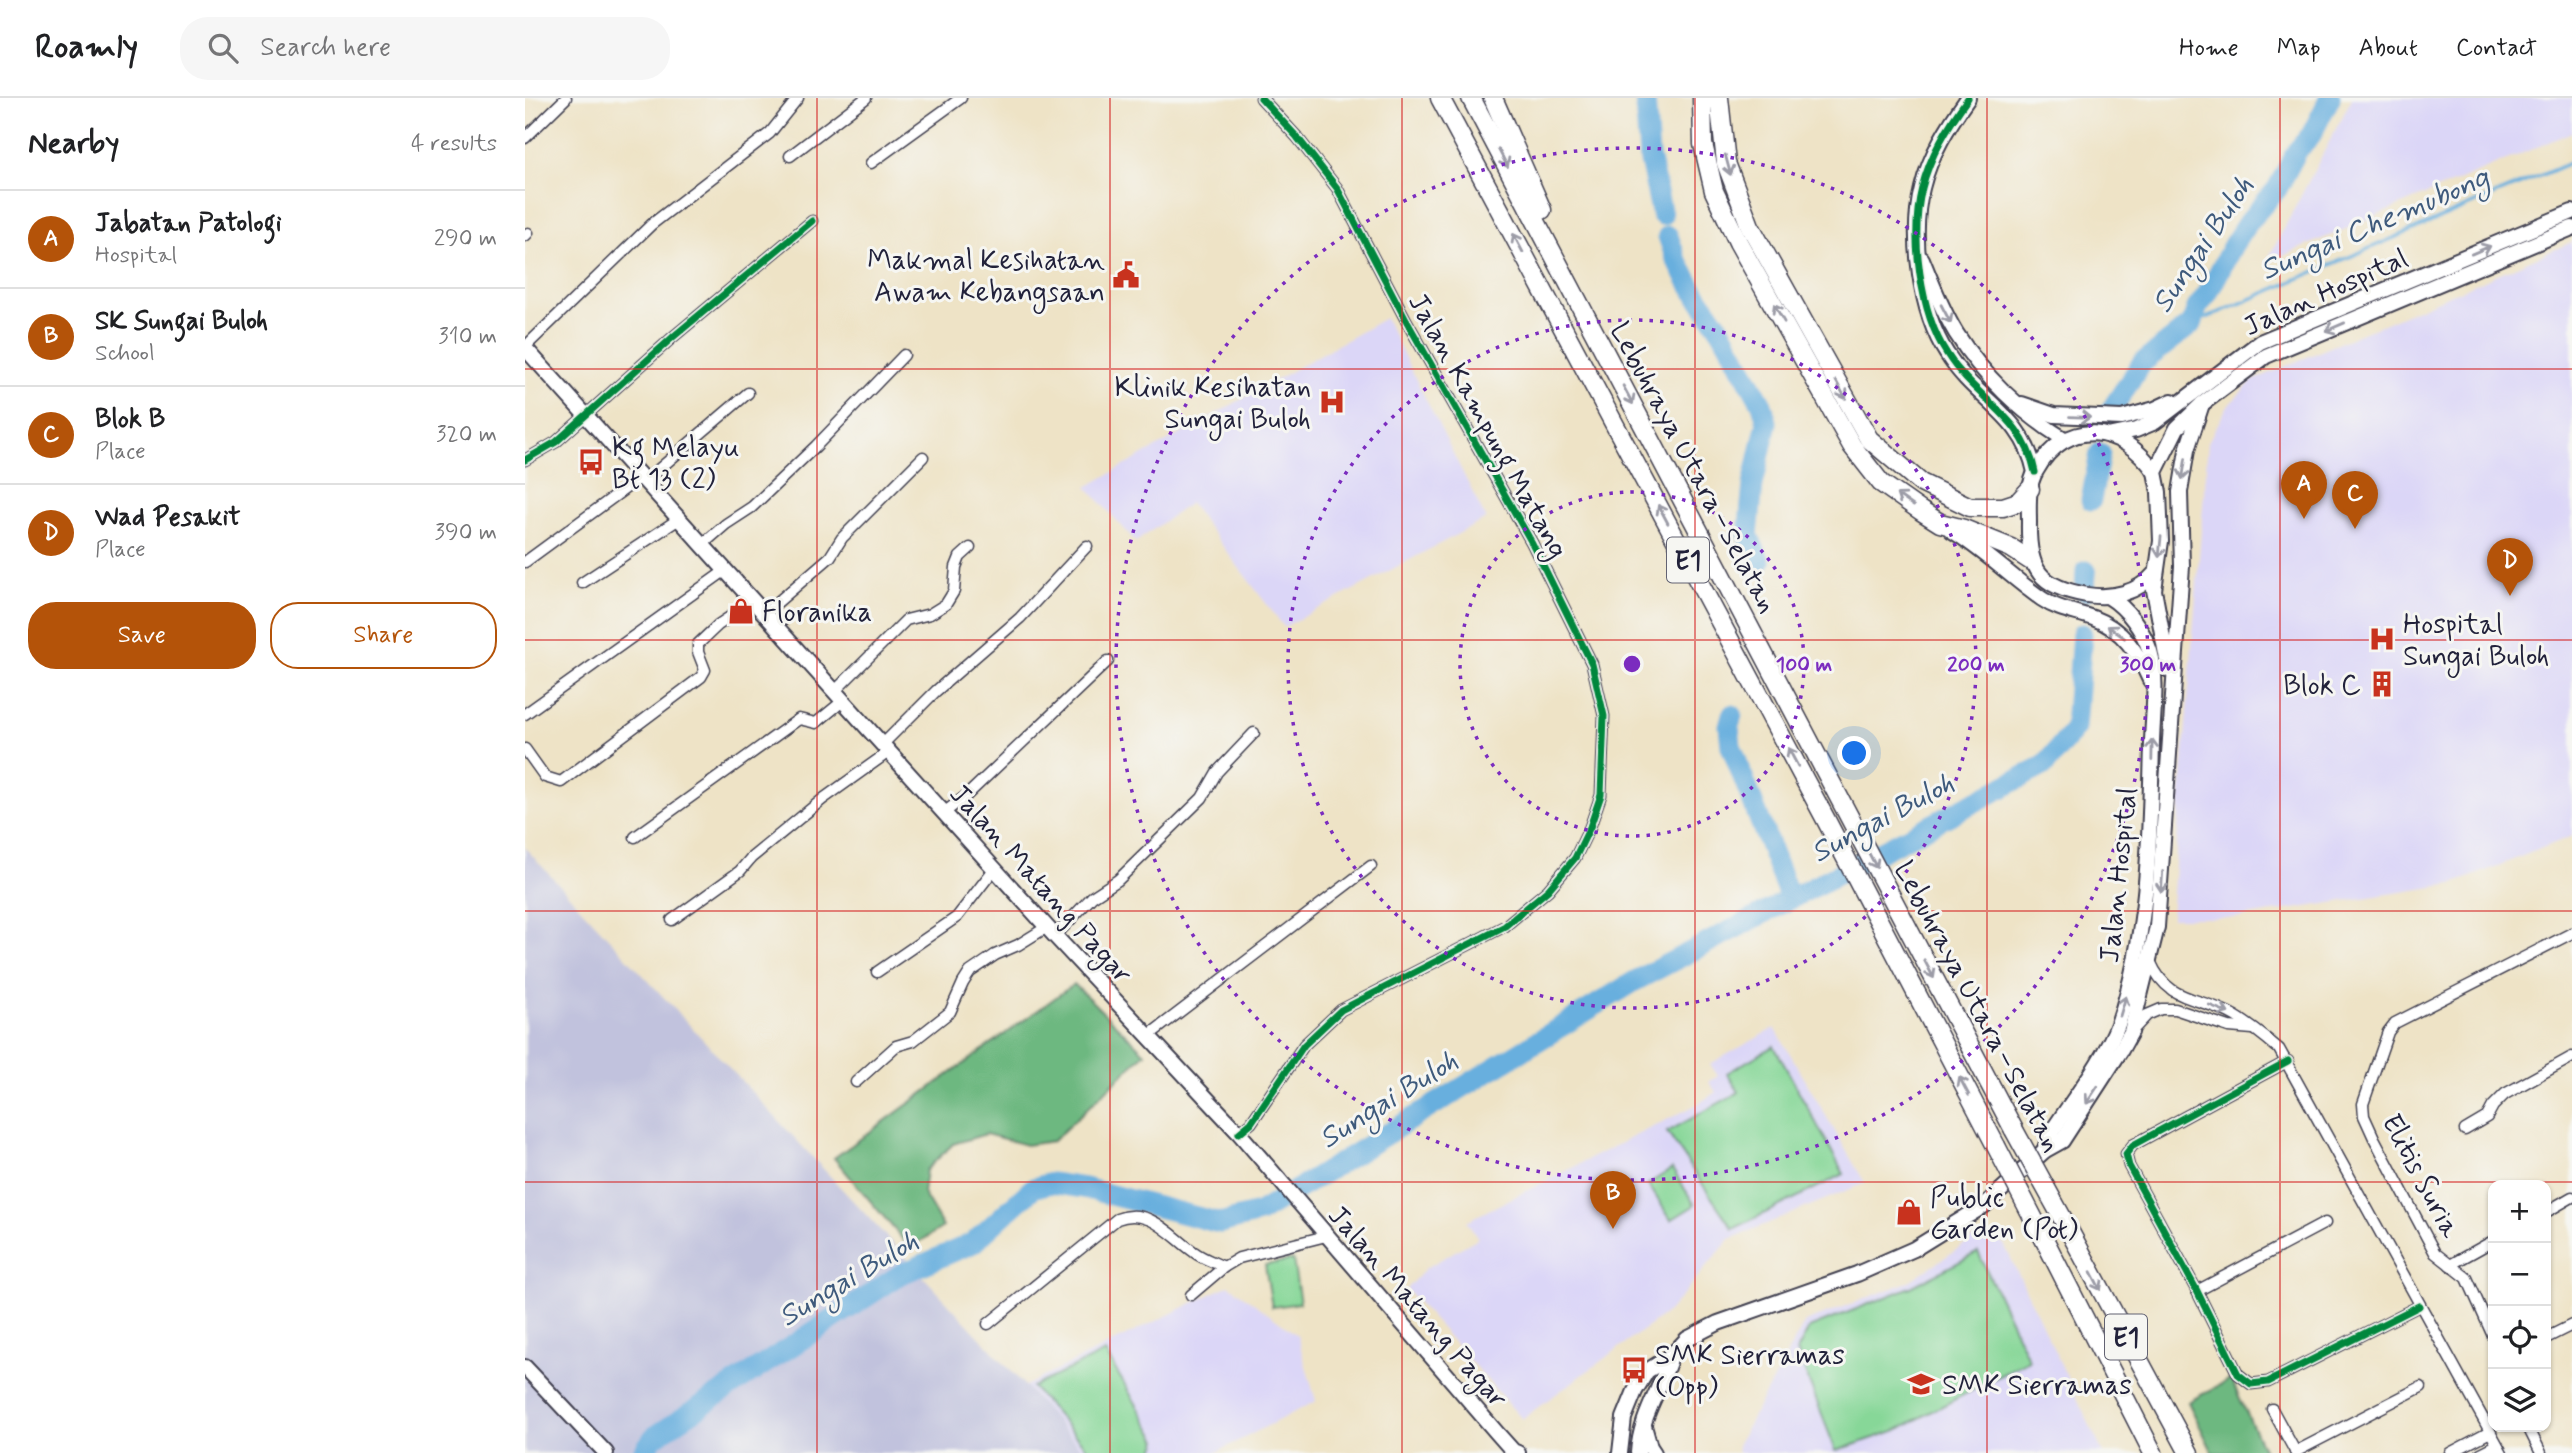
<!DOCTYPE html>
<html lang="en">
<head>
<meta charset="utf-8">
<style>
  :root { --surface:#fff; --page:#f6f6f6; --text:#202124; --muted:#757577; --line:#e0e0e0; --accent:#b45309 }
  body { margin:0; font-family:Mynerve,sans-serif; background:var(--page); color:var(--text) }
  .controls { position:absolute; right:21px; bottom:21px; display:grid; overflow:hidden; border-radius:14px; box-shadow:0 2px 5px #0004 }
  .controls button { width:63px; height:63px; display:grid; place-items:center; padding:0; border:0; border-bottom:2px solid var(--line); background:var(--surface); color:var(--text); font:35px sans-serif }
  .you { position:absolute; left:1330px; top:656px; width:24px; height:24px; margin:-18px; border:5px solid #fff; border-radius:50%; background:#1a73e8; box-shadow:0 0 0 10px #1a73e833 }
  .badge { display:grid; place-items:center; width:46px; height:46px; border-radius:50%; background:var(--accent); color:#fff; font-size:23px; font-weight:700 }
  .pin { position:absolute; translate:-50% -58px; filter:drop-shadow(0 2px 4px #0008) }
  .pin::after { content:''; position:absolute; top:37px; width:24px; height:21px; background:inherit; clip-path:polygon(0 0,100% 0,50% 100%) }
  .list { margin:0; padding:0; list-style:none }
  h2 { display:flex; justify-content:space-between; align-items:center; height:91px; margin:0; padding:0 28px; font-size:30px }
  h2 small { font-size:23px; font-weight:400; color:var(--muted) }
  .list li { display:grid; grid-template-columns:46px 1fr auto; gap:21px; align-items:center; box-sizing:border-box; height:98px; padding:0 28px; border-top:2px solid var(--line) }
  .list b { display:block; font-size:26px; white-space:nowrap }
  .list p { margin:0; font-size:23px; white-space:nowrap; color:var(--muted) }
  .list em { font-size:23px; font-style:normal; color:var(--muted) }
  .actions { display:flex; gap:14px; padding:21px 28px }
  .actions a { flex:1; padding:16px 0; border:2px solid var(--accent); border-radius:28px; text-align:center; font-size:24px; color:var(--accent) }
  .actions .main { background:var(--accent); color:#fff }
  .icon { flex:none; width:38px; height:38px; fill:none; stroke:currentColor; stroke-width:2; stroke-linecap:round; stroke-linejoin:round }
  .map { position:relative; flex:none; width:2047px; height:1355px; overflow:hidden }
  header { display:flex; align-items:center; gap:42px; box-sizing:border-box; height:98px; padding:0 35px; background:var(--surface); border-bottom:2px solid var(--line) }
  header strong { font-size:33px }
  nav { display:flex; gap:38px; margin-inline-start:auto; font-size:24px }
  .search { width:490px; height:63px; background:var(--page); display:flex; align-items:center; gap:18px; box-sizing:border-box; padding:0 24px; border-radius:28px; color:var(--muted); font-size:26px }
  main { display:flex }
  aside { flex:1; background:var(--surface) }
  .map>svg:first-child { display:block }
  .built { fill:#dbd6f7 }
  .industrial { fill:#c1c2dd }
  .green { fill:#87d798; stroke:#547c6a; stroke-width:2 }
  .forest { fill:#6db880; stroke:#486d5e; stroke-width:2 }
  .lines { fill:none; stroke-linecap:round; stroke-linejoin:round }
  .stream { stroke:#67afde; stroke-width:3.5 }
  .river { stroke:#67afde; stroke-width:21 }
  .street-casing { stroke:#413f50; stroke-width:13 }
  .secondary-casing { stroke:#413f50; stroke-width:18 }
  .highway-casing { stroke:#413f50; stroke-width:21 }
  .street { stroke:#fff; stroke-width:10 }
  .secondary { stroke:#fff; stroke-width:14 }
  .highway { stroke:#fff; stroke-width:18 }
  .highway-bridge-casing { stroke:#413f50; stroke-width:21; stroke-linecap:butt }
  .highway-bridge { stroke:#fff; stroke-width:18 }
  .cycleway-casing { stroke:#f6f6f2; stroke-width:11 }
  .cycleway { stroke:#00873e; stroke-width:7 }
  .oneway { stroke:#9c9ca7 }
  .grid { fill:none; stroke:#d62828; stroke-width:2; stroke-opacity:0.55 }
  .ring { fill:none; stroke:#7b2cbf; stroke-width:3.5; stroke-dasharray:3.5 7 }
  .labels { text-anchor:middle; stroke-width:6; stroke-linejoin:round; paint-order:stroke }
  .shield { fill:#f6f6f2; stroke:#626272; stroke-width:2 }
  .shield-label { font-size:26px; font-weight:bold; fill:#22223b }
  .poi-label { font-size:28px; fill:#22223b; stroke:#f6f6f2; text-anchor:start }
  .street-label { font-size:28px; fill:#22223b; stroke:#f6f6f2 }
  .water-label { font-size:30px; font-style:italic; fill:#3e5a7c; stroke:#f6f6f2 }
  .centre { fill:#7b2cbf; stroke:#f6f6f2; stroke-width:3.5 }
  .ring-label { font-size:21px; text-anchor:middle; font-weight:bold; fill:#7b2cbf; stroke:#f6f6f2; stroke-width:6; stroke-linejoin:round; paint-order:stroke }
</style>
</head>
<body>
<header>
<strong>Roamly</strong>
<div class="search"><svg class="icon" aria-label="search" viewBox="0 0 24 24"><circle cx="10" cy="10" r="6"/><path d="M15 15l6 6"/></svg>Search here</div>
<nav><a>Home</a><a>Map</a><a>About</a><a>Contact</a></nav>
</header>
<main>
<aside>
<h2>Nearby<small>4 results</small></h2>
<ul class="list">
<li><span class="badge">A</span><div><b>Jabatan Patologi</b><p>Hospital</p></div><em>290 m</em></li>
<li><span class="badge">B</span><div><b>SK Sungai Buloh</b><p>School</p></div><em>310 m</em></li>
<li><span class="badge">C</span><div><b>Blok B</b><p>Place</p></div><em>320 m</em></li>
<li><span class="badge">D</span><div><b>Wad Pesakit</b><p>Place</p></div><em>390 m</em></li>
</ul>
<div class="actions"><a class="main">Save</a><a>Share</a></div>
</aside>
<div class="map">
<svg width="2047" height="1355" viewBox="0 0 2047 1355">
  <rect width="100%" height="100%" fill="#f6f6f2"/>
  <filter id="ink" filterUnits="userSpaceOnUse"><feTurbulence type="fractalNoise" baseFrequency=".0143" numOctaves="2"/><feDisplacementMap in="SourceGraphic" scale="14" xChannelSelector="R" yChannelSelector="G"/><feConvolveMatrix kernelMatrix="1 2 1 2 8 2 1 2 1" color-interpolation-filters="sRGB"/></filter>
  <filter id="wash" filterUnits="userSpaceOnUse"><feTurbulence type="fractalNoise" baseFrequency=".00686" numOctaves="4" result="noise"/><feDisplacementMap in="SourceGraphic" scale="28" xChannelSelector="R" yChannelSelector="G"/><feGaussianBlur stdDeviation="1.57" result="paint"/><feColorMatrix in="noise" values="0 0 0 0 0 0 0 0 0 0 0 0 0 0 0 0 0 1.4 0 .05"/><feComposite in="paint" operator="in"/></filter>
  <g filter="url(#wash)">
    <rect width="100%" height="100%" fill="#eee3c6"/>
    <g class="built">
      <polygon points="1827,0 2047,0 2047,34 1741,165"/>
      <polygon points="2047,144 2047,738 1928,786 1709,820 1646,820 1683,344 1702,309 1727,283"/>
      <polygon points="860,220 961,421 759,529 665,405 611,444 562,389"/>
      <polygon points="1250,930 1340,1085 1205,1141 1143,1214 997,1321 881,1191 901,1170 953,1140 942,1123 1173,1006 1191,994 1184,984 1193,978 1185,966"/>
      <polygon points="1455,1136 1479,1146 1578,1355 1213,1355 1212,1347 1280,1224 1383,1184"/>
      <polygon points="704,1187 772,1237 791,1303 690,1355 560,1355 500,1288"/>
    </g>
    <polygon class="industrial" points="0,750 500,1288 560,1355 0,1355"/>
    <g class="green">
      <polygon points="1249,948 1319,1076 1208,1131 1142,1034 1214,994 1202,975"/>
      <polygon points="1147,1071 1170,1107 1146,1122 1123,1086"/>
      <polygon points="1453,1154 1504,1262 1372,1332 1311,1353 1272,1253 1284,1230 1386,1189"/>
      <polygon points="768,1162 775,1205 747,1209 740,1167"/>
      <polygon points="580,1254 633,1342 628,1355 566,1355 507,1289"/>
    </g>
    <g class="forest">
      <polygon points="549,886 620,955 528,1043 501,1047 461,1036 428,1046 401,1072 398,1095 418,1129 385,1150 309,1060"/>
      <polygon points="1706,1281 1740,1355 1688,1355 1663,1304"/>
    </g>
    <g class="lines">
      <polyline class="stream" points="1667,226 2047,64"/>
      <g class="river">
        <polyline points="1120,0 1124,58 1137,117"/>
        <polyline points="1143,138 1151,161 1168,191 1196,232 1237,306 1242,324 1228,387 1223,437 1235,464"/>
        <polyline points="1584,315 1617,265 1667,226 1672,210 1683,195 1708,147 1723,124 1752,91 1772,53 1786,37 1805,0"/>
        <polyline points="1566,402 1575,355"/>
        <polyline points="1560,493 1561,473"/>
        <polyline points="1207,617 1204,628 1206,648 1265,801"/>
        <polyline points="118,1355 129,1339 376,1176 448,1145 508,1090 526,1085 559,1090 695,1125 734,1115 1110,883 1520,667 1550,630 1557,536"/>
      </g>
    </g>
  </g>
  <g filter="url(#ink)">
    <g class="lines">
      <g class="street-casing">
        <g id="street">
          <polyline points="0,40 41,0"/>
          <polyline points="265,58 341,0"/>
          <polyline points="346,65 436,0"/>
          <polyline points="0,138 3,135"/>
          <polyline points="0,249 127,126 245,35 273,0"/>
          <polyline points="0,362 31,344 148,239 287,123"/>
          <polyline points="120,383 223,295"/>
          <polyline points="178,446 201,426 227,409 291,348 379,257"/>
          <polyline points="0,464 116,379"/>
          <polyline points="57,485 154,421"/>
          <polyline points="240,515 305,459 317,440 398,359"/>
          <polyline points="310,593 381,522 405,516 421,506 429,493 431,469 435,459 445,450"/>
          <polyline points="0,616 201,472"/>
          <polyline points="358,646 411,593 495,520 562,448"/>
          <polyline points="0,651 20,679 36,684 176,579 180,572 173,554 173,546 193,527 229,503"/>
          <polyline points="420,714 441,698 583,563"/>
          <polyline points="110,739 274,621 291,625 319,602"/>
          <polyline points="147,822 215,773 226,760 298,701 365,653"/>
          <polyline points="530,838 567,799 593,782 677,700 692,674 729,635"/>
          <path d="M1625 863C1644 907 1674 897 1710 918 1725 927 1740 939 1754 951L1977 1355"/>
          <polyline points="352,874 432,819 470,770"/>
          <polyline points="1607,933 1622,917 1636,911 1650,911 1704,929 1728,931"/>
          <polyline points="623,938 846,768"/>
          <polyline points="1763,963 1608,1047 1601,1056 1604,1068 1672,1193 1713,1276 1726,1286 1743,1284 1894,1208"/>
          <polyline points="331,984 371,948 388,943 425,914 438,885 445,874 470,857 493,847 522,829"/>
          <polyline points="1940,1032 1962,1019 1968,1008 1980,996 2047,959"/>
          <polyline points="714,1035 726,1025 779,947 816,912 980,828 1023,792 1050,760 1065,729 1076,697 1079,618 1067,566 1007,445 881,222 812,90 772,39 736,0"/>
          <polyline points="2021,1114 2047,1099"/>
          <polyline points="1925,1167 1968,1143"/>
          <polyline points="1672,1193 1800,1125"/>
          <polyline points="666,1197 699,1169 714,1160 801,1138"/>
          <path d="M463 1226 592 1121C624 1108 646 1138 669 1154 678 1161 689 1164 699 1169"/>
          <polyline points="1968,1238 1942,1180 1910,1155 1849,1040 1839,1018 1838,1006 1863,934 1870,925 2047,835"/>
          <polyline points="2021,1240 2047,1227"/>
          <polyline points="1747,1311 1771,1355"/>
          <polyline points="2003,1329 2016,1355"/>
          <polyline points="1770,1354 1896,1289"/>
          <polyline points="1925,1355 1965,1334"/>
          <polyline points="1956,1355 1972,1347"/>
        </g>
      </g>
      <g class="secondary-casing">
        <g id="secondary">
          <path d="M1443 0C1423 28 1405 57 1397 90 1385 137 1395 215 1422 256 1451 303 1498 316 1510 374"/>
          <path d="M1397 161C1407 186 1417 212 1431 235 1458 278 1497 315 1539 341"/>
          <polyline points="0,250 530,838 714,1035 972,1335 988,1353 993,1355"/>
          <polyline points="1497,306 1529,317 1597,320 1630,311 1647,303"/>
          <polyline points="1587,337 1611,332 1630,324 1735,244 2047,114"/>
          <path d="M1630 374C1597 326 1541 319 1511 373 1502 388 1504 408 1504 425 1503 472 1515 489 1562 497 1587 501 1613 495 1630 475"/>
          <path d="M1426 432C1459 452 1486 479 1517 501 1533 512 1551 514 1568 520 1598 531 1613 555 1625 582"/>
          <polyline points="1644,572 1629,492 1636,443 1634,394 1630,374 1652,330 1677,306 1741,258 2047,130"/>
          <path d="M1519 1053 1526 1035C1546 1004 1581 959 1593 926 1624 836 1625 737 1627 643 1628 614 1633 580 1625 553 1618 532 1602 510 1584 499"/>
          <polyline points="0,1269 81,1355"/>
          <polyline points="1119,1328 1125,1349 1129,1355"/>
          <polyline points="1095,1355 1099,1320 1110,1293 1122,1273 1146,1258 1162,1241 1193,1225 1332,1176 1389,1151 1460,1107 1519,1053 1537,1043 1596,952 1606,934 1632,829 1657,468 1655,394 1662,352 1677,306"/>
          <path d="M1113 1355C1115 1319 1136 1291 1146 1258"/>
        </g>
      </g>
      <g class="highway-casing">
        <g id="highway">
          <polyline points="915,0 1300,720 1471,1048"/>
          <polyline points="946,0 1489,1032"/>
          <polyline points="968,0 1017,112"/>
          <polyline points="1177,0 1178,46 1189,93 1213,144 1327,348 1356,385 1396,413 1415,425 1439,431 1486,450 1506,463"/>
          <polyline points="1194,0 1201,65 1225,128 1344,341 1396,385 1445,409 1478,409 1493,404 1505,391"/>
          <polyline points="1539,1123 1664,1355"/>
          <polyline points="1516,1135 1628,1355"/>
        </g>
      </g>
      <use href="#street" class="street"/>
      <use href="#secondary" class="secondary"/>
      <use href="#highway" class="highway"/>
      <g class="highway-bridge-casing">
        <g id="highway-bridge">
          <polyline points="1489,1032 1539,1123"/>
          <polyline points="1471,1048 1516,1135"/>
        </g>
      </g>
      <use href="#highway-bridge" class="highway-bridge"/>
      <g class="cycleway-casing">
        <g id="cycleway">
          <path d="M1443 0C1423 28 1405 57 1397 90 1385 137 1395 215 1422 256 1451 303 1498 316 1510 374"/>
          <polyline points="0,362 31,344 148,239 287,123"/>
          <polyline points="1763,963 1608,1047 1601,1056 1604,1068 1672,1193 1713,1276 1726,1286 1743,1284 1894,1208"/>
          <polyline points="714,1035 726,1025 779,947 816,912 980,828 1023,792 1050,760 1065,729 1076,697 1079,618 1067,566 1007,445 881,222 812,90 772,39 736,0"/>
        </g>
      </g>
      <use href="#cycleway" class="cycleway"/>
    </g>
    <defs><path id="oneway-shaft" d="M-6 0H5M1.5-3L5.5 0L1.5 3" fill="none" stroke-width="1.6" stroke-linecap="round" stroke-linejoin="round" transform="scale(1.75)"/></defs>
    <g class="oneway">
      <use href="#oneway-shaft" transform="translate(978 60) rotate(62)"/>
      <use href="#oneway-shaft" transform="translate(1203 67) rotate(75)"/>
      <use href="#oneway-shaft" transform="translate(993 145) rotate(-118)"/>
      <use href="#oneway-shaft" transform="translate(1956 152) rotate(-23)"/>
      <use href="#oneway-shaft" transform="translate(1254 215) rotate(-119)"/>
      <use href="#oneway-shaft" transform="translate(1421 216) rotate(62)"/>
      <use href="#oneway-shaft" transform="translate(1810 229) rotate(157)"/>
      <use href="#oneway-shaft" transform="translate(1316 292) rotate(61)"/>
      <use href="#oneway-shaft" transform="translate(1103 297) rotate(62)"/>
      <use href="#oneway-shaft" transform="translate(1555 319) rotate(2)"/>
      <use href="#oneway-shaft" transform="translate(1659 371) rotate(99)"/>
      <use href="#oneway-shaft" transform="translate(1380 402) rotate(-145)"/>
      <use href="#oneway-shaft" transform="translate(1138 416) rotate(-118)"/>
      <use href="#oneway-shaft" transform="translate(1635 449) rotate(96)"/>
      <use href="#oneway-shaft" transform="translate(1591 534) rotate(-144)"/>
      <use href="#oneway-shaft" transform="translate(1627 652) rotate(-89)"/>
      <use href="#oneway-shaft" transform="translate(1268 659) rotate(-118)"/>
      <use href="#oneway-shaft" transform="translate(1347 761) rotate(62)"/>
      <use href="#oneway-shaft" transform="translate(1637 784) rotate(94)"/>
      <use href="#oneway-shaft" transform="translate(1404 871) rotate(62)"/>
      <use href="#oneway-shaft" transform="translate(1598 908) rotate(-73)"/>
      <use href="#oneway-shaft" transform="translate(1694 911) rotate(22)"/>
      <use href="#oneway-shaft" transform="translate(1439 988) rotate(-118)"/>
      <use href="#oneway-shaft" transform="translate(1567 997) rotate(123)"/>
      <use href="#oneway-shaft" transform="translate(1571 1183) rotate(62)"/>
    </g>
  </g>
  <path class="grid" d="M292 0V1355M585 0V1355M877 0V1355M1170 0V1355M1462 0V1355M1755 0V1355M0 271H2047M0 542H2047M0 813H2047M0 1084H2047"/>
  <g class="ring">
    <circle cx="1107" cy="566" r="172"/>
    <circle cx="1107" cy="566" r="344"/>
    <circle cx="1107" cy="566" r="516"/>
  </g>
  <defs>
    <g id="civic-bare" transform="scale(2.1)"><path d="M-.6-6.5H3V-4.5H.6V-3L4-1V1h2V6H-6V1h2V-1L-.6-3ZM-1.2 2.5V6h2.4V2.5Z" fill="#c8321e" stroke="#f6f6f2" stroke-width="2.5" paint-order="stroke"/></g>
    <g id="hospital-bare" transform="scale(2.1)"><path d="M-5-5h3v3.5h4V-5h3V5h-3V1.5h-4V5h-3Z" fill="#c8321e" stroke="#f6f6f2" stroke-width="2.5" paint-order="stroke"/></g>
    <g id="bus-bare" transform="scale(2.1)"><path d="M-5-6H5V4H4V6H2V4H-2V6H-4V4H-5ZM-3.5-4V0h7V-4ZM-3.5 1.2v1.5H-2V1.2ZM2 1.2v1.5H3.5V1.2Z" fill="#c8321e" stroke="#f6f6f2" stroke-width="2.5" paint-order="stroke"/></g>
    <g id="shop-bare" transform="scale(2.1)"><path d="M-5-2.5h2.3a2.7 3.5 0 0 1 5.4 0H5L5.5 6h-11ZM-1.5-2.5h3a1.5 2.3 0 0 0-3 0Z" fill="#c8321e" stroke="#f6f6f2" stroke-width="2.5" paint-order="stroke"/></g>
    <g id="building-bare" transform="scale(2.1)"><path d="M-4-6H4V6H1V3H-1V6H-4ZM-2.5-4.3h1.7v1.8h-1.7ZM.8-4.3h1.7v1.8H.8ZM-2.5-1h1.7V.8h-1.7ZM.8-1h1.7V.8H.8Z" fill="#c8321e" stroke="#f6f6f2" stroke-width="2.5" paint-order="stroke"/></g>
    <g id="school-bare" transform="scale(2.1)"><path d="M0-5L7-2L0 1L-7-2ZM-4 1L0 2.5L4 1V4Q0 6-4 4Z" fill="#c8321e" stroke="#f6f6f2" stroke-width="2.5" paint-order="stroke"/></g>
  </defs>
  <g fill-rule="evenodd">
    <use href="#civic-bare" x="601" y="177"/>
    <use href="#hospital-bare" x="807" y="304"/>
    <use href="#bus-bare" x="66" y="364"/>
    <use href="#shop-bare" x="216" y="513"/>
    <use href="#hospital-bare" x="1857" y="541"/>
    <use href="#building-bare" x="1857" y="586"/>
    <use href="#shop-bare" x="1384" y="1114"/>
    <use href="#bus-bare" x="1109" y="1272"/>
    <use href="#school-bare" x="1396" y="1286"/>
  </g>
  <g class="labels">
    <g class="shield">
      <rect x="1142" y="439.5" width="42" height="45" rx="5"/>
      <rect x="1580" y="1216.5" width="42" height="45" rx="5"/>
    </g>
    <g class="shield-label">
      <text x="1163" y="471">E1</text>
      <text x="1601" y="1248">E1</text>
    </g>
    <g class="poi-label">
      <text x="580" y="171" text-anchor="end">Makmal Kesihatan<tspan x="580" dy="32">Awam Kebangsaan</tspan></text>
      <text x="786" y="298" text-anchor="end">Klinik Kesihatan<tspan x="786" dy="32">Sungai Buloh</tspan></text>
      <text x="87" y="358">Kg Melayu<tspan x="87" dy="32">Bt 13 (2)</tspan></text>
      <text x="237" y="523">Floranika</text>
      <text x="1878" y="535">Hospital<tspan x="1878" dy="32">Sungai Buloh</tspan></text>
      <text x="1836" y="596" text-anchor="end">Blok C</text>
      <text x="1405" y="1108">Public<tspan x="1405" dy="32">Garden (Pot)</tspan></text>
      <text x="1130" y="1266">SMK Sierramas<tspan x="1130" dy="32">(Opp)</tspan></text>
      <text x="1417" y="1296">SMK Sierramas</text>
    </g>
    <g class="street-label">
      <text transform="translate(1800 193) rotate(-24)" y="10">Jalan Hospital</text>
      <text transform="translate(964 327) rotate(61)" y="10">Jalan Kampung Matang</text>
      <text transform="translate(1170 369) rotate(62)" y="10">Lebuhraya Utara–Selatan</text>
      <text transform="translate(1592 777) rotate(-84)" y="10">Jalan Hospital</text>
      <text transform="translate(517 785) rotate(48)" y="10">Jalan Matang Pagar</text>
      <text transform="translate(1454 908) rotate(62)" y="10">Lebuhraya Utara–Selatan</text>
      <text transform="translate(1897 1077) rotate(62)" y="10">Elitis Suria</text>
      <text transform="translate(894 1208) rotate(49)" y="10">Jalan Matang Pagar</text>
    </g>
    <g class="water-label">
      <text transform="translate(1849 125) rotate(-23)" y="10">Sungai Chemubong</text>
      <text transform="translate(1677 146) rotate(-56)" y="10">Sungai Buloh</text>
      <text transform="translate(1357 719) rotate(-28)" y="10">Sungai Buloh</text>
      <text transform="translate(863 1001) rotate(-32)" y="10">Sungai Buloh</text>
      <text transform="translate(323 1180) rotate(-31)" y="10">Sungai Buloh</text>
    </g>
  </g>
  <circle cx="1107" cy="566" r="10" class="centre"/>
  <g class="ring-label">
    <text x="1279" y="573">100 m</text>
    <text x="1451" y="573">200 m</text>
    <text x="1623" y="573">300 m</text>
  </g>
</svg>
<div class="controls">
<button>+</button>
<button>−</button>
<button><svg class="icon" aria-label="locate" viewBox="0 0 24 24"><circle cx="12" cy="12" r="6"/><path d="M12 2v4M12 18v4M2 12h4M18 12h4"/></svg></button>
<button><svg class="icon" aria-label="layers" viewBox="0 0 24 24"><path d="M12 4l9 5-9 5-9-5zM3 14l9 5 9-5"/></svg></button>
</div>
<div class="you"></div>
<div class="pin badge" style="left:1779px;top:421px">A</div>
<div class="pin badge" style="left:1088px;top:1131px">B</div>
<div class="pin badge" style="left:1830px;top:431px">C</div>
<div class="pin badge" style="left:1985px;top:498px">D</div>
</div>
</main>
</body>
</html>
